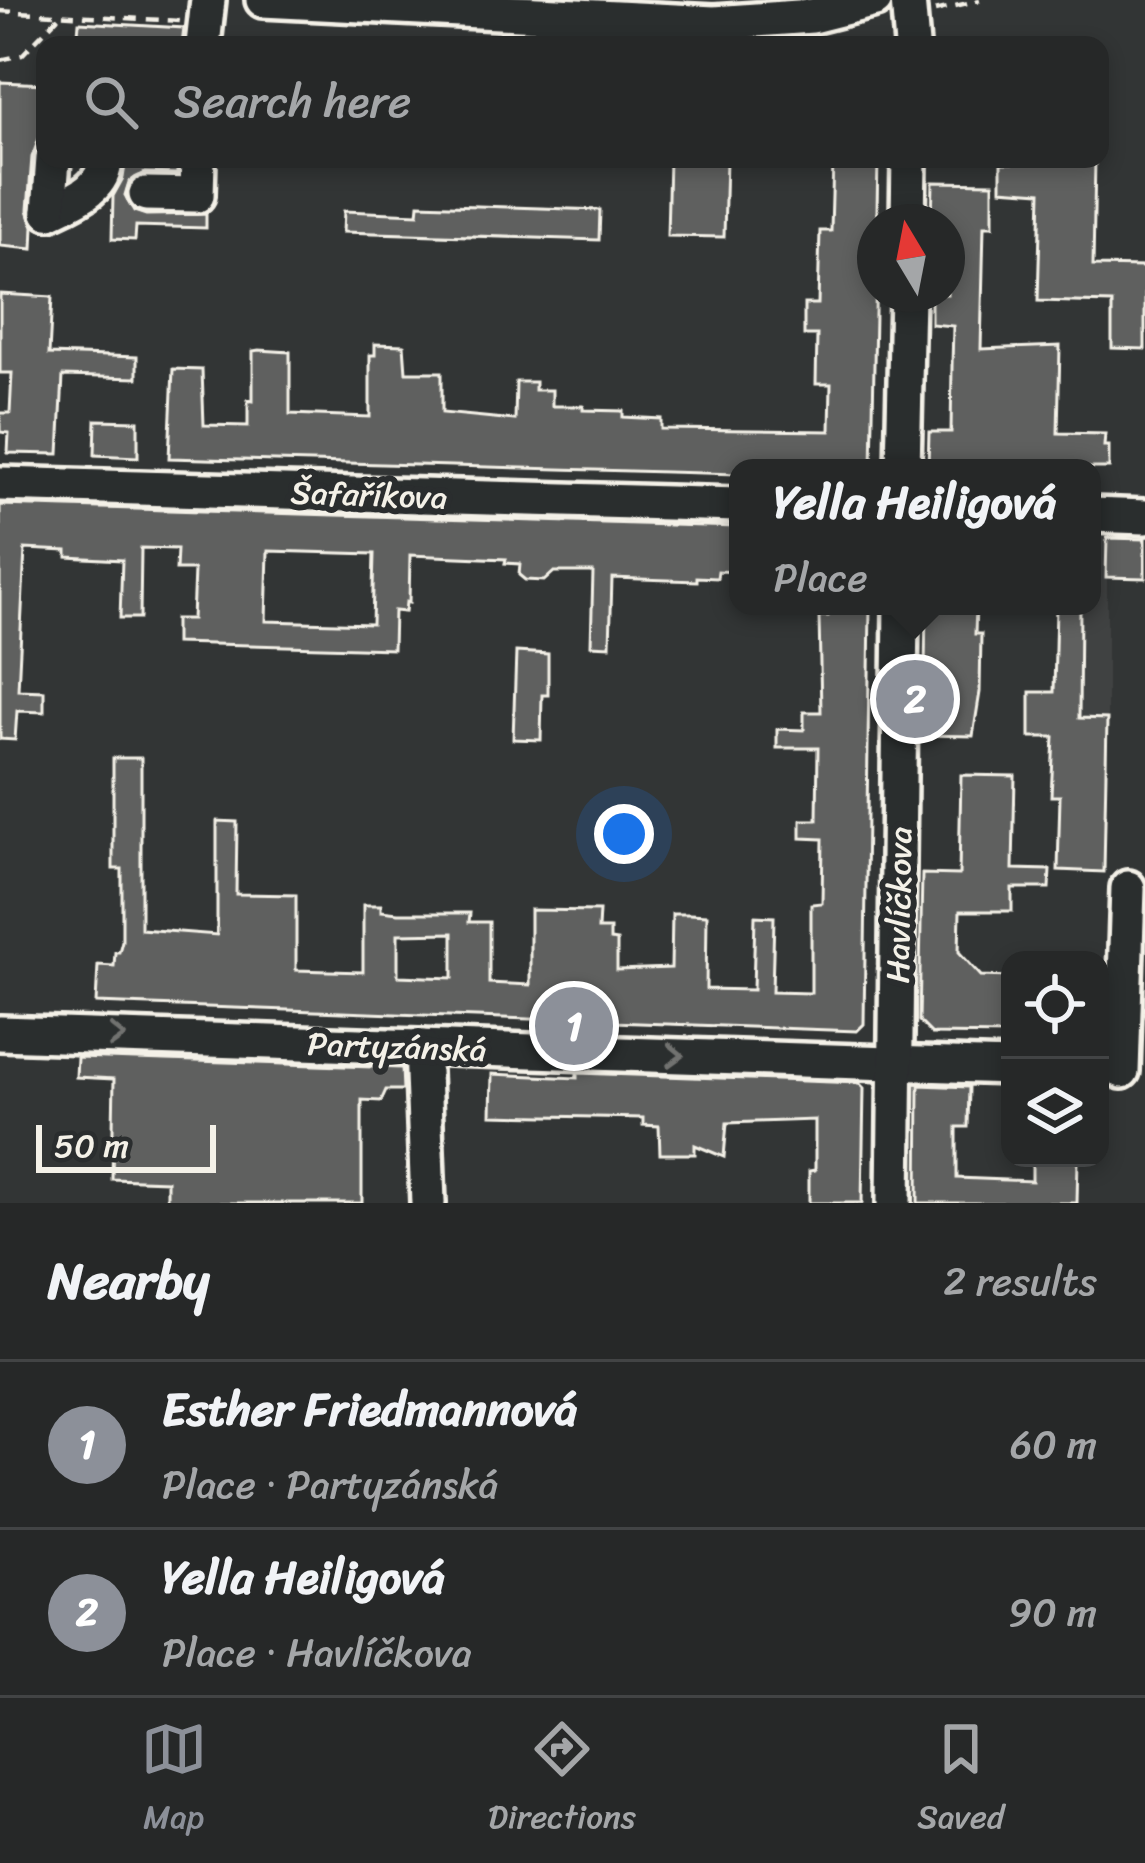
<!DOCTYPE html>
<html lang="en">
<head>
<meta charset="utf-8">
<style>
  :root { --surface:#262828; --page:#323434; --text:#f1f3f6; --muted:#a4a6a8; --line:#424445; --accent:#8c9099 }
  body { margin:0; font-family:Sriracha,sans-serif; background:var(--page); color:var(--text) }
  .controls { position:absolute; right:36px; bottom:36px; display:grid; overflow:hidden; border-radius:24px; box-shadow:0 6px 18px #0003 }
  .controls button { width:108px; height:108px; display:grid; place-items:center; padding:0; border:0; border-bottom:3px solid var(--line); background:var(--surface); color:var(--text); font:60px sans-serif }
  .compass { position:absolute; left:857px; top:204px; width:108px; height:108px; border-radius:50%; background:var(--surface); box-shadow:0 6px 18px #0003; rotate:350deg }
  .scale { position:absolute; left:36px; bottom:30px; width:180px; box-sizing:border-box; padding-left:12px; border:6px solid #f4f1e8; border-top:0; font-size:33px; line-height:42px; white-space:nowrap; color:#f4f1e8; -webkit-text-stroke:9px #2a2d2e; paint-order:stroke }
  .you { position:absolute; left:624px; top:834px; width:42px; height:42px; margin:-30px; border:9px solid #fff; border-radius:50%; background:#1a73e8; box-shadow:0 0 0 18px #1a73e833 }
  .badge { display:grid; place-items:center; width:78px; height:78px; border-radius:50%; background:var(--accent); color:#fff; font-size:39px; font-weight:700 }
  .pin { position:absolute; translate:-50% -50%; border:6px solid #fff; box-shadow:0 3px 12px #0006 }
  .popup { position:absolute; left:729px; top:459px; width:372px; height:156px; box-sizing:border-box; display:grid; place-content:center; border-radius:24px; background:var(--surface); filter:drop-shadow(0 3px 9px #0005); font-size:39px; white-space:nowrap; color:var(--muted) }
  .popup b { font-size:45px; color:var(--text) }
  .popup::after { content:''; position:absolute; left:50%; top:100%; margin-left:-24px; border:24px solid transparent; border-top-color:var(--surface) }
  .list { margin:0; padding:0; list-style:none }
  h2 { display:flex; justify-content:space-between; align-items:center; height:156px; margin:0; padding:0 48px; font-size:51px }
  h2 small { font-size:39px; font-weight:400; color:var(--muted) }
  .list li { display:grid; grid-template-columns:78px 1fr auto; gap:36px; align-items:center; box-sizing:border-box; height:168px; padding:0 48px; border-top:3px solid var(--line) }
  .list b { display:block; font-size:45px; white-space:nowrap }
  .list p { margin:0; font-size:39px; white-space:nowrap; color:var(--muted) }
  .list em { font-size:39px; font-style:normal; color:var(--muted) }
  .icon { flex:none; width:66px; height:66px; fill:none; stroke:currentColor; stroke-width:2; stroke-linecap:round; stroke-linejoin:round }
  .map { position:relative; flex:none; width:1145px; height:1203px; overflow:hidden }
  .search { position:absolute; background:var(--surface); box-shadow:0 6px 18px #0003; left:36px; right:36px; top:36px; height:132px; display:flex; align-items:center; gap:30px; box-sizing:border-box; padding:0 42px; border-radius:24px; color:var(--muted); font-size:45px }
  .sheet { height:492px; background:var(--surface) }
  nav { display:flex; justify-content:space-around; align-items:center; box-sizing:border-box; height:168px; border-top:3px solid var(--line); background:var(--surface); font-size:33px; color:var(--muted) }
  nav a { display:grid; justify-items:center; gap:6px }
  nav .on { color:var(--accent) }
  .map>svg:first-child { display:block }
  .built { fill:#404242 }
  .building { fill:#5f605f; stroke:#f4f1e8; stroke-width:3; fill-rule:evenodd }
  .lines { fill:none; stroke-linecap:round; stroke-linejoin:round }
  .minor-casing { stroke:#f4f1e8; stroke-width:42 }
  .path { stroke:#f4f1e8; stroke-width:4.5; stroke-dasharray:12 9; stroke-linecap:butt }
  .minor { stroke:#2a2d2e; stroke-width:33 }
  .oneway { stroke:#71726f }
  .labels { text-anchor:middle; stroke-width:12; stroke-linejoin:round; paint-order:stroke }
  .street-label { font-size:33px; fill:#f4f1e8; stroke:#2a2d2e }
</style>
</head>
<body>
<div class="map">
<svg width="1145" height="1203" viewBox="0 0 1145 1203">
  <rect width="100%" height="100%" fill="#323535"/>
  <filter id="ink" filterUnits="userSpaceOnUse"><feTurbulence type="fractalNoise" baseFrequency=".00833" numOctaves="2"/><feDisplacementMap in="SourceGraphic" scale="24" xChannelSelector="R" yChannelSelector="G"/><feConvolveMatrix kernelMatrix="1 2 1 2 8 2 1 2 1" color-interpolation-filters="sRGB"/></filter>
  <g filter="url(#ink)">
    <polygon class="built" points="1092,537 1107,538 1107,738 1054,737 1055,606 1092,606"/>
    <g class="building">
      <polygon points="79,22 184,28 182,45 77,45"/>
      <polygon points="0,82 45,84 42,131 32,157 28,210 34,226 33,249 0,246"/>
      <polygon points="126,159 177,159 177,174 145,173 129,182 125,195 134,211 146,215 206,214 206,228 136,226 135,240 112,239 113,196 123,178"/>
      <polygon points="669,159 726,159 724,237 667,236"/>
      <polygon points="838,159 878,159 872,468 738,468 738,474 169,458 173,369 202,370 204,425 248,426 248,400 253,401 253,351 259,350 290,352 290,414 370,417 370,355 375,355 375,344 404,345 406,372 442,372 442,413 515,420 516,382 535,382 535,390 552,390 552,406 583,406 583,410 623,411 623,417 661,419 661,429 830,431 831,384 816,384 817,335 804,335 804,304 818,304 820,231 831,231 833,161"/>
      <polygon points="1044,159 1095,159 1093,266 1145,267 1145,349 1112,348 1112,303 1038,301 1041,192 1001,189 1001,163 1044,163"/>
      <polygon points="933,182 993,183 993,226 984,226 981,349 1060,346 1058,433 1105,434 1104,446 1109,446 1109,468 928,468 929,432 951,432 952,366 953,326 931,324 931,294 947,294 947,222 932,222"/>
      <polygon points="419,204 600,210 599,240 343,232 344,211 418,214"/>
      <polygon points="0,294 52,297 49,354 137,357 137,378 63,376 59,454 8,453 9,433 0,432 0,413 10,413 12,373 0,373"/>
      <polygon points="96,420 138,421 138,457 95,455"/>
      <path d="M0 505 738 527V572L718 571 717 578 697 577V581L612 578 610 646 591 645 593 572H554L544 581 525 580 519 575 520 564 505 563 506 559 410 555 409 603 406 602 405 612 394 611 393 649 175 643V619H192L194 570H176L177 549 141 548 140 618H120L122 560 67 557V551L25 549 18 690 44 691V712L17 711 15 740 0 739ZM268 551 374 554 372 624 266 621Z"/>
      <polygon points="1107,538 1145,539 1145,578 1106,577"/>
      <path d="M833 606H870L864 1024 857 1031 96 1003 98 965 114 966 115 952H119L122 941V869H113V758H141V929L217 935V821L237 822 236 894 296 895V970L363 972V905H381V911L398 913H470L469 922H489V983L530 985V910L599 911 598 929H610V940L617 941V970L671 968 672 914H689L707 915 706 989 753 990 755 916 774 917 772 992 811 993V904L822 903 823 839 801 838V820H817L818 748H777V729L804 730V712H821L819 616H828V609ZM453 933V978L398 976V934Z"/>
      <polygon points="926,606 976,606 975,634 981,634 980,692 973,736 924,735"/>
      <polygon points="1056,606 1080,606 1079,718 1107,719 1104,872 1058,870 1060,796 1051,796 1054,737 1030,737 1030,692 1054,692"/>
      <polygon points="516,652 548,654 548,695 542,695 541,740 513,739"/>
      <polygon points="961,775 1015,776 1013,869 1050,870 1049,888 1012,888 1012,911 960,911 959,952 981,976 1010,977 1010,1035 932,1034 919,1021 922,874 959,875"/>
      <polygon points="77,1057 402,1068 403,1090 386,1090 381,1101 362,1100 362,1203 167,1203 167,1181 112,1179 114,1079 76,1077"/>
      <polygon points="577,1073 859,1083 864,1088 862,1203 809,1203 809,1171 815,1170 815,1120 727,1123 724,1157 695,1145 695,1154 660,1154 659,1126 643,1125 643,1118 491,1115 492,1074 577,1078"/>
      <polygon points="919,1085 969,1087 968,1127 957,1127 957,1178 1032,1181 1032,1158 1078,1158 1077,1203 918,1203"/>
    </g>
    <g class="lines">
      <g class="minor-casing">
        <g id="minor">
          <polyline points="263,0 714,23 812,16 875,0"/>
          <polyline points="908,0 912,45"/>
          <polyline points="203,45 208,0"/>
          <polyline points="146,194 197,195 198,159"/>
          <path d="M49 212C72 201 105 190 105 159"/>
          <polyline points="49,212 53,159"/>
          <polyline points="908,222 909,159"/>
          <polyline points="903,468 907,294"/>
          <polyline points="0,484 738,505"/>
          <polyline points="1092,515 1145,517"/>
          <polyline points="0,1033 1010,1067"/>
          <polyline points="422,1047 428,1203"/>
          <polyline points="1122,1071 1128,888"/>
          <polyline points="894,1203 901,606"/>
        </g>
      </g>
      <g class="path">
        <polyline points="0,11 180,21"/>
        <polyline points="935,11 980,0"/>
        <polyline points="0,60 22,55 61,14"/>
      </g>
      <use href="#minor" class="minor"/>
    </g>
    <defs><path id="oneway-chevron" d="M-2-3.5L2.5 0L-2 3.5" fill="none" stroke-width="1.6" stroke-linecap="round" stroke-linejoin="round" transform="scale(3)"/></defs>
    <g class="oneway">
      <use href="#oneway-chevron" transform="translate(117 1036) rotate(2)"/>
      <use href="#oneway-chevron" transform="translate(675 1055) rotate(2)"/>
    </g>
  </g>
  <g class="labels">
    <g class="street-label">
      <text transform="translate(369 494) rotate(2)" y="12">Šafaříkova</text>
      <text transform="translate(898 905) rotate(-89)" y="12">Havlíčkova</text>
      <text transform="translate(397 1046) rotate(2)" y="12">Partyzánská</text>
    </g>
  </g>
</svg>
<div class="controls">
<button><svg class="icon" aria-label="locate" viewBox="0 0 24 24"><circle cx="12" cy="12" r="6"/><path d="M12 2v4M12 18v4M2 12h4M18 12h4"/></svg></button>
<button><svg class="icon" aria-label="layers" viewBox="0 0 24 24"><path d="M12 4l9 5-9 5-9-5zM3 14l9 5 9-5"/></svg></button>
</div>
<svg class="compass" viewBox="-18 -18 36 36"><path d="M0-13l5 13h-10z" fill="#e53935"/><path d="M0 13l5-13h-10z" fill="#a4a6a8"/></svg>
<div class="scale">50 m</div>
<div class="you"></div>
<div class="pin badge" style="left:574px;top:1026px">1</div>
<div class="pin badge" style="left:915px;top:699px">2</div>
<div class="popup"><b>Yella Heiligová</b>Place</div>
<div class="search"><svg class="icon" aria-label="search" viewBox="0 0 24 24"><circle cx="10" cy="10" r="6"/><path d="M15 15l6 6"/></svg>Search here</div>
</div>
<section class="sheet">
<h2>Nearby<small>2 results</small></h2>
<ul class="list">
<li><span class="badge">1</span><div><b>Esther Friedmannová</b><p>Place · Partyzánská</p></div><em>60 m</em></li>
<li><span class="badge">2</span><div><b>Yella Heiligová</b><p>Place · Havlíčkova</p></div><em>90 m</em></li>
</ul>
</section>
<nav>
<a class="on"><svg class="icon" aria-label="map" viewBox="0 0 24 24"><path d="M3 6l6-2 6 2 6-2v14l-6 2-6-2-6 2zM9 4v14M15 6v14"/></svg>Map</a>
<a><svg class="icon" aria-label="directions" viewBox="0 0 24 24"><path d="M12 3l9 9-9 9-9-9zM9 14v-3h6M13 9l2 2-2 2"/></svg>Directions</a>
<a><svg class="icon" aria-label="saved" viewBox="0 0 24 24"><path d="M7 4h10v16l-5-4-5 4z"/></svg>Saved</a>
</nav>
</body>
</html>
